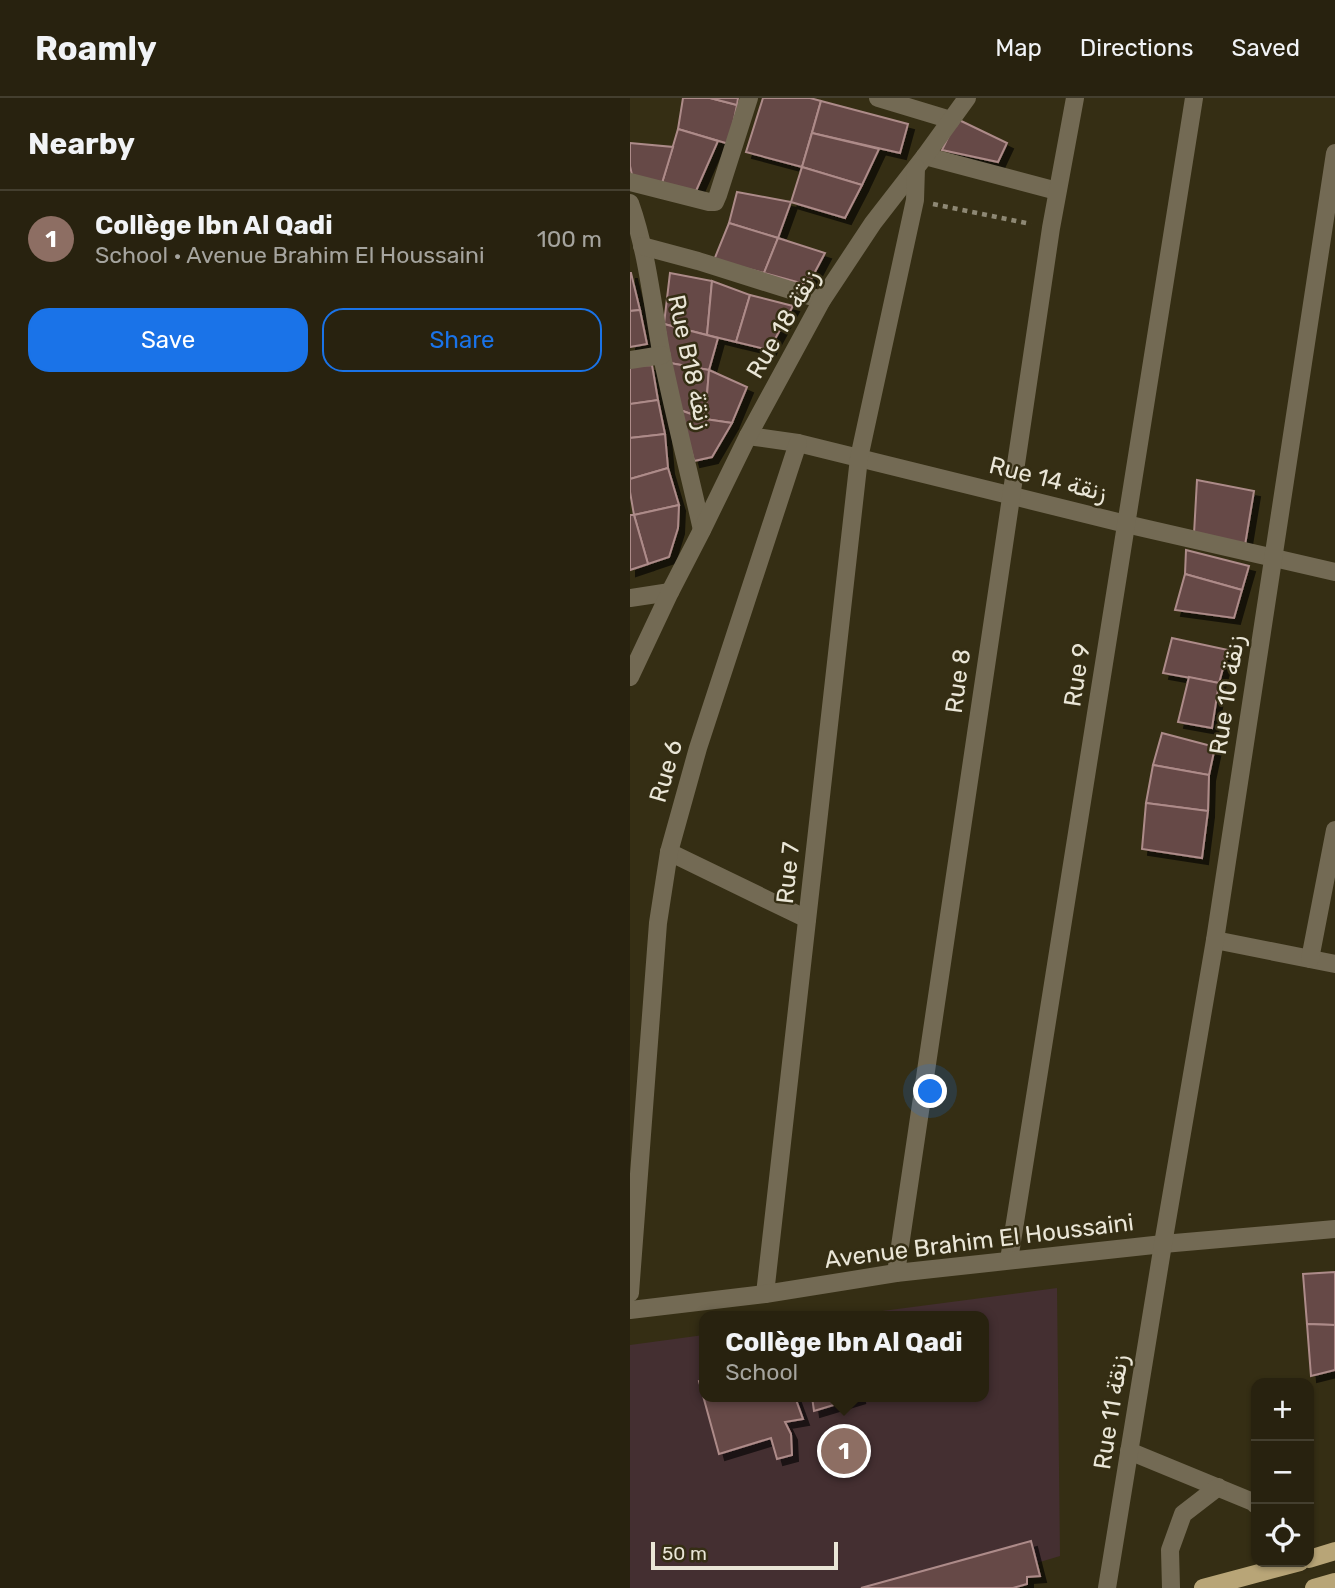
<!DOCTYPE html>
<html lang="en">
<head>
<meta charset="utf-8">
<style>
  :root { --surface:#28220f; --page:#342f1d; --text:#f1f3f6; --muted:#a5a49e; --line:#443f2f; --accent:#1a73e8 }
  body { margin:0; font-family:Rubik,"Noto Sans Arabic",sans-serif; background:var(--page); color:var(--text) }
  .controls { position:absolute; right:21px; bottom:21px; display:grid; overflow:hidden; border-radius:14px; box-shadow:0 2px 5px #0004 }
  .controls button { width:63px; height:63px; display:grid; place-items:center; padding:0; border:0; border-bottom:2px solid var(--line); background:var(--surface); color:var(--text); font:35px sans-serif }
  .scale { position:absolute; left:21px; bottom:18px; width:187px; box-sizing:border-box; padding-left:7px; border:4px solid #eae6d7; border-top:0; font-size:19px; line-height:24px; white-space:nowrap; color:#eae6d7; -webkit-text-stroke:5px #352e14; paint-order:stroke }
  .you { position:absolute; left:301px; top:994px; width:24px; height:24px; margin:-18px; border:5px solid #fff; border-radius:50%; background:#1a73e8; box-shadow:0 0 0 10px #1a73e833 }
  .badge { display:grid; place-items:center; width:46px; height:46px; border-radius:50%; background:var(--accent); color:#fff; font-size:23px; font-weight:700 }
  .pin { position:absolute; translate:-50% -50%; border:4px solid #fff; box-shadow:0 2px 7px #0006 }
  .popup { position:absolute; left:69px; top:1213px; width:290px; height:91px; box-sizing:border-box; display:grid; place-content:center; border-radius:14px; background:var(--surface); filter:drop-shadow(0 2px 5px #0005); font-size:23px; white-space:nowrap; color:var(--muted) }
  .popup b { font-size:26px; color:var(--text) }
  .popup::after { content:''; position:absolute; left:50%; top:100%; margin-left:-14px; border:14px solid transparent; border-top-color:var(--surface) }
  .list { margin:0; padding:0; list-style:none }
  h2 { display:flex; justify-content:space-between; align-items:center; height:91px; margin:0; padding:0 28px; font-size:30px }
  h2 small { font-size:23px; font-weight:400; color:var(--muted) }
  .list li { display:grid; grid-template-columns:46px 1fr auto; gap:21px; align-items:center; box-sizing:border-box; height:98px; padding:0 28px; border-top:2px solid var(--line) }
  .list b { display:block; font-size:26px; white-space:nowrap }
  .list p { margin:0; font-size:23px; white-space:nowrap; color:var(--muted) }
  .list em { font-size:23px; font-style:normal; color:var(--muted) }
  .actions { display:flex; gap:14px; padding:21px 28px }
  .actions a { flex:1; padding:16px 0; border:2px solid var(--accent); border-radius:21px; text-align:center; font-size:24px; color:var(--accent) }
  .actions .main { background:var(--accent); color:#fff }
  .icon { flex:none; width:38px; height:38px; fill:none; stroke:currentColor; stroke-width:2; stroke-linecap:round; stroke-linejoin:round }
  .map { position:relative; flex:none; width:705px; height:1490px; overflow:hidden }
  header { display:flex; align-items:center; gap:42px; box-sizing:border-box; height:98px; padding:0 35px; background:var(--surface); border-bottom:2px solid var(--line) }
  header strong { font-size:33px }
  nav { display:flex; gap:38px; margin-inline-start:auto; font-size:24px }
  main { display:flex }
  aside { flex:1; background:var(--surface) }
  .map>svg:first-child { display:block }
  .education { fill:#442f31 }
  .building { fill:#664847; stroke:#ad8b89; stroke-width:2; filter:url(#shadow) }
  .lines { fill:none; stroke-linecap:round; stroke-linejoin:round }
  .path { stroke:#8e8874; stroke-width:4.5; stroke-dasharray:5 5; stroke-linecap:butt }
  .minor { stroke:#736a54; stroke-width:18 }
  .major { stroke:#b8a577; stroke-width:18 }
  .labels { text-anchor:middle; stroke-width:5; stroke-linejoin:round; paint-order:stroke }
  .street-label { font-size:24px; fill:#eae6d7; stroke:#352e14 }
</style>
</head>
<body>
<header>
<strong>Roamly</strong>
<nav><a>Map</a><a>Directions</a><a>Saved</a></nav>
</header>
<main>
<aside>
<h2>Nearby<small></small></h2>
<ul class="list">
<li><span class="badge" style="background:#8d6e63">1</span><div><b>Collège Ibn Al Qadi</b><p>School · Avenue Brahim El Houssaini</p></div><em>100 m</em></li>
</ul>
<div class="actions"><a class="main">Save</a><a>Share</a></div>
</aside>
<div class="map">
<svg width="705" height="1490" viewBox="0 0 705 1490">
  <defs>
    <filter id="shadow"><feDropShadow dx="6" dy="6" stdDeviation="0" flood-color="#0009"/></filter>
  </defs>
  <rect width="100%" height="100%" fill="#352e14"/>
  <polygon class="education" points="427,1190 430,1458 324,1490 0,1490 0,1247 74,1237 74,1299 354,1299 354,1218 214,1218"/>
  <g class="building">
    <polygon points="53,0 80,0 107,7 99,46 48,31"/>
    <polygon points="80,0 108,0 107,7"/>
    <polygon points="133,0 180,0 191,3 172,69 116,54"/>
    <polygon points="191,3 278,26 270,55 182,35"/>
    <polygon points="327,21 377,45 368,64 312,52"/>
    <polygon points="48,31 88,43 66,93 32,85"/>
    <polygon points="182,35 249,51 232,87 172,69"/>
    <polygon points="0,45 43,49 32,85 2,77 0,68"/>
    <polygon points="172,69 232,87 215,120 161,104"/>
    <polygon points="107,94 161,104 148,140 99,125"/>
    <polygon points="99,125 148,140 134,175 84,162"/>
    <polygon points="148,140 195,155 178,187 134,175"/>
    <polygon points="0,175 1,175 10,212 0,213"/>
    <polygon points="40,175 82,183 77,237 34,226"/>
    <polygon points="82,183 120,197 106,244 77,237"/>
    <polygon points="120,197 163,208 139,252 106,244"/>
    <polygon points="10,212 17,246 0,249 0,213"/>
    <polygon points="34,226 88,240 79,272 40,265"/>
    <polygon points="40,265 79,272 75,321 50,312"/>
    <polygon points="22,267 28,302 0,306 0,268"/>
    <polygon points="79,272 117,289 102,325 75,321"/>
    <polygon points="28,302 35,336 0,340 0,306"/>
    <polygon points="50,312 75,321 102,325 82,359 64,363"/>
    <polygon points="35,336 38,370 0,381 0,340"/>
    <polygon points="38,370 49,407 4,417 0,394 0,381"/>
    <polygon points="567,382 624,393 615,447 564,436"/>
    <polygon points="49,407 48,430 39,459 18,466 4,417"/>
    <polygon points="0,417 4,417 18,466 0,472"/>
    <polygon points="556,452 619,468 612,492 555,476"/>
    <polygon points="555,476 612,492 604,520 545,512"/>
    <polygon points="542,540 598,552 589,585 533,575"/>
    <polygon points="559,579 589,585 582,630 548,624"/>
    <polygon points="532,635 585,649 579,677 523,667"/>
    <polygon points="523,667 579,677 578,713 516,705"/>
    <polygon points="516,705 578,713 572,760 512,751"/>
    <polygon points="705,1174 705,1227 677,1226 673,1176"/>
    <polygon points="677,1226 705,1227 705,1272 681,1278"/>
    <polygon points="74,1281 74,1299 165,1299 173,1321 155,1324 161,1336 162,1357 147,1361 141,1340 89,1356 69,1283"/>
    <polygon points="182,1299 230,1299 184,1313"/>
    <polygon points="401,1443 410,1478 397,1479 397,1486 383,1490 231,1490"/>
  </g>
  <g class="lines">
    <polyline class="path" points="303,106 401,126"/>
    <g class="minor">
      <polyline points="248,0 321,22"/>
      <polyline points="295,58 427,93"/>
      <polyline points="0,84 79,104 85,104 88,97 119,0"/>
      <path d="M0 105C17 153 22 204 31 253 43 313 59 373 72 432"/>
      <polyline points="12,148 68,163 192,202"/>
      <polyline points="0,262 32,257"/>
      <polyline points="118,338 168,345 496,426 705,474"/>
      <polyline points="0,500 40,494"/>
      <polyline points="0,579 40,494 72,432 118,338 192,202 243,125 295,58 337,0"/>
      <polyline points="39,754 177,821"/>
      <polyline points="585,842 705,866"/>
      <polyline points="680,861 705,732"/>
      <polyline points="379,1162 564,0"/>
      <polyline points="266,1175 421,130 445,0"/>
      <polyline points="0,1195 28,825 39,754 68,650 168,345"/>
      <polyline points="135,1196 229,360 285,102 286,70"/>
      <polyline points="0,1212 135,1196 266,1175 533,1146 705,1131"/>
      <polyline points="499,1353 623,1404 626,1407"/>
      <polyline points="477,1490 533,1146 585,842 705,55"/>
      <polyline points="541,1490 540,1452 553,1416 588,1389"/>
    </g>
    <g class="major">
      <polyline points="679,1461 705,1453"/>
      <polyline points="573,1490 670,1464"/>
      <polyline points="684,1490 705,1484"/>
    </g>
  </g>
  <g class="labels">
    <g class="street-label">
      <text transform="translate(153 226) rotate(-60)" y="8">Rue 18 زنقة</text>
      <text transform="translate(60 264) rotate(78)" y="8">Rue B18 زنقة</text>
      <text transform="translate(418 381) rotate(14)" y="8">Rue 14 زنقة</text>
      <text transform="translate(447 577) rotate(-81)" y="8">Rue 9</text>
      <text transform="translate(328 583) rotate(-82)" y="8">Rue 8</text>
      <text transform="translate(597 597) rotate(-81)" y="8">Rue 10 زنقة</text>
      <text transform="translate(36 673) rotate(-74)" y="8">Rue 6</text>
      <text transform="translate(158 775) rotate(-84)" y="8">Rue 7</text>
      <text transform="translate(349 1143) rotate(-7)" y="8">Avenue Brahim El Houssaini</text>
      <text transform="translate(481 1314) rotate(-81)" y="8">Rue 11 زنقة</text>
    </g>
  </g>
</svg>
<div class="controls">
<button>+</button>
<button>−</button>
<button><svg class="icon" aria-label="locate" viewBox="0 0 24 24"><circle cx="12" cy="12" r="6"/><path d="M12 2v4M12 18v4M2 12h4M18 12h4"/></svg></button>
</div>
<div class="scale">50 m</div>
<div class="you"></div>
<div class="pin badge" style="left:214px;top:1353px;background:#8d6e63">1</div>
<div class="popup"><b>Collège Ibn Al Qadi</b>School</div>
</div>
</main>
</body>
</html>
